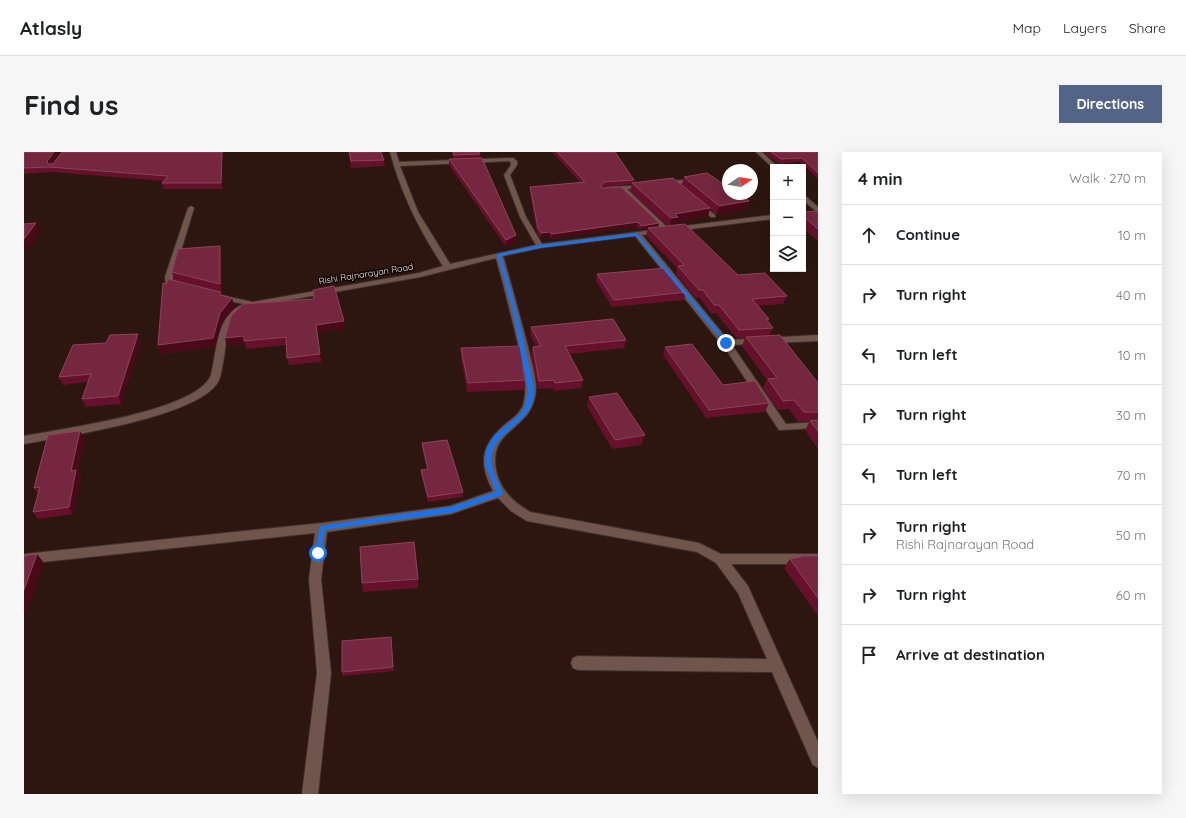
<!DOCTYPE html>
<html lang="en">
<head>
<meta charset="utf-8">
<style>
  :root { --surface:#fff; --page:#f6f6f6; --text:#202124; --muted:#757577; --line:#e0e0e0; --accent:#526586 }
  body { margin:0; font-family:Quicksand,sans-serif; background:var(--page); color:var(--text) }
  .controls { position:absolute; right:12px; top:12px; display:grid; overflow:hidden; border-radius:0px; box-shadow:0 4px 16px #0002 }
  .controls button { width:36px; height:36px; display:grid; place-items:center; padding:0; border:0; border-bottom:1px solid var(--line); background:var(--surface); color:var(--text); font:20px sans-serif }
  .compass { position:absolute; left:698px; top:12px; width:36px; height:36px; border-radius:50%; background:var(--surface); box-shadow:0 4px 16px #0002; rotate:78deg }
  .stop { position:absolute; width:12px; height:12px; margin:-9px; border:3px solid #1a73e8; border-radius:50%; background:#fff }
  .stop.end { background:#1a73e8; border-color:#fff; box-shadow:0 1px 4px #0008 }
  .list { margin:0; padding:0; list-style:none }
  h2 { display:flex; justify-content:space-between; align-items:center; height:52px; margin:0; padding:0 16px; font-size:17px }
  h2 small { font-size:13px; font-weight:400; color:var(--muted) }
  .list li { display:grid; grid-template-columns:26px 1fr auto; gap:12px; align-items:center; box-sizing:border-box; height:60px; padding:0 16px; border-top:1px solid var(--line) }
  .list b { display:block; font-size:15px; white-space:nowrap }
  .list p { margin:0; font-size:13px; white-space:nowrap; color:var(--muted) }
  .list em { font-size:13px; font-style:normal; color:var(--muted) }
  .icon { flex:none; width:22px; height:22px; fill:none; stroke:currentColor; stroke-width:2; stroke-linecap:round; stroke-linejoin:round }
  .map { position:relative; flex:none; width:794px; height:642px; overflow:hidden; border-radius:0px }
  header { display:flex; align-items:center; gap:24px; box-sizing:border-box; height:56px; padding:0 20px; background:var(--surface); border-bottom:1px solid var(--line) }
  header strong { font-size:19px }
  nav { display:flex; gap:22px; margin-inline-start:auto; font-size:14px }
  .intro { display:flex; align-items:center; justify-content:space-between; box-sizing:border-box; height:96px; padding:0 24px }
  h1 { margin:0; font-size:28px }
  .button { padding:10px 18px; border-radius:0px; background:var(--accent); color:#fff; font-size:14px; font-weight:700 }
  main { display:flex; gap:24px; padding:0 24px }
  aside { flex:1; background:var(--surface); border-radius:0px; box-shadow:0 4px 16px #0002 }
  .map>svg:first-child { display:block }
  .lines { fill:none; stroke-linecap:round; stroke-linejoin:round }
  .minor-casing { stroke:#41302d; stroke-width:2 }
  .minor { fill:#70554c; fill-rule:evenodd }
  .wall { fill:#66102c; fill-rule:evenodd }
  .shaded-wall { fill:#490918 }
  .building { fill:#75273f; stroke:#8a4558 }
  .route { fill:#1a73e8 }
  .labels { text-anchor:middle; stroke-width:3; stroke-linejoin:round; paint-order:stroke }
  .far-street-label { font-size:9px; fill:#f6e5e0; stroke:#0e0503 }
</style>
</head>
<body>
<header>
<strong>Atlasly</strong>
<nav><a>Map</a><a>Layers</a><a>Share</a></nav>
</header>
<div class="intro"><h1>Find us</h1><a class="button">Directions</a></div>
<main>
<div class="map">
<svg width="794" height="642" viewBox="0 0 794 642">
  <rect width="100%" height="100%" fill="#2d160f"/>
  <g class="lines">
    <g class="minor-casing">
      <g id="minor">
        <path d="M366 0H372L375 10 489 6 493 9V13L486 23 502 65 518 92 637 77 596 38H582L581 37 584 35 624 33 625 34 622 36 603 37 644 76 749 63V67L618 83 704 188 794 183V189L708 193 762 272 794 270V276L755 278 705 202 611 84 516 96 479 104C488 134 496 165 504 195 507 209 512 223 512 237 510 281 461 274 473 322 478 340 491 351 506 360L675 391 697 402H794V412H707L724 434 794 590V616L789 613 748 520 554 518 549 516 547 511 549 506 554 504 743 507 714 441 692 411 673 400 503 369 487 359 474 346 427 362 303 380 297 427 307 521 294 642H278L293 521 285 427 291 381 0 412V402L298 371 426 354 469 339C453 309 458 291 484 270 491 265 499 258 500 249 504 229 498 211 494 192 487 163 480 134 472 106L396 125 231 154C226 156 221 157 217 160 201 170 202 200 198 216 197 221 196 229 192 233 166 266 43 284 0 292V284C37 277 174 259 187 223 193 199 192 162 220 152L191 146V142L229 150 395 121 419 114C395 78 377 41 366 0ZM486 9 487 13 480 23 496 65 512 93 426 112 394 60 376 14Z"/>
        <polygon points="732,0 738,0 754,15 749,16"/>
        <polygon points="669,27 672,29 671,30 639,34 636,32 639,30"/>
        <polygon points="779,42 794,55 794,61 779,48"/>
        <polygon points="672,51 676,51 691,63 691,65 687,65 672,53"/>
        <polygon points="167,54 170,56 149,125 149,130 160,135 156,137 142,133 141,125 164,56"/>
      </g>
    </g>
    <use href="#minor" class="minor"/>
  </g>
  <g class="wall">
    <polygon points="0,0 36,0 27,12 29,12 199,0 199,37 140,37 138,31 140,29 27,20 0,22"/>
    <polygon points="325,0 357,0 360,8 361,14 327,16"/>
    <polygon points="427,0 455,0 456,2 455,6 430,7"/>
    <path d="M528 0H591L610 28 609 31 658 33 660 25 725 49 722 57 692 63 686 57 684 64 653 70 652 73 714 123 763 144 759 152 734 154 745 167 744 170 749 176 745 184 794 231V297L781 278 786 269 774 270 765 257 754 258 739 236 743 228 718 194 721 186H712L692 161 687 162 676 146H672L652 122 653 116 622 84 624 77 617 78 613 74 528 87 526 84 516 86 513 81 506 39V35L557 31ZM608 32 606 39 644 74 634 75 635 71 578 36 579 35Z"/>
    <polygon points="740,0 794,0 794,27 776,10 755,12"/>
    <polygon points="425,7 492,83 492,89 482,95 425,13"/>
    <polygon points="794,59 794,89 779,76 779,60"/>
    <polygon points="198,103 198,141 196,140 197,144 211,155 198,170 191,195 137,202 134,193 150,129 148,120"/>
    <polygon points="573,122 662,140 660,148 588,155 572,129"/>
    <polygon points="289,138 320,169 320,177 293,180 297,210 265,213 263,206 262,193 222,197 221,192 203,194 201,186 290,147"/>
    <polygon points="507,175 602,188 600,196 545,202 559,228 557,236 530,239 529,236 514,237 507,203 509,195 512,194 506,183"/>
    <polygon points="117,190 97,252 62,255 58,247 64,230 39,233 35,225"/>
    <polygon points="641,195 699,233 745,251 741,260 682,266 639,203"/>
    <polygon points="437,196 501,228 500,238 443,240 437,205"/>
    <polygon points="565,245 621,283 617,293 588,297 563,254"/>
    <polygon points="60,286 53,319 57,325 49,362 14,367 9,360 14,342 10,336"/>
    <polygon points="398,291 439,340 439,345 404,350 397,322 397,318 403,317 398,296"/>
    <polygon points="794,404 794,464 760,416 766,407"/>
    <polygon points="394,427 394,436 339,440 338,431"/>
    <polygon points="367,485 370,519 319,524 318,520"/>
  </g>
  <g class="shaded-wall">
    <polygon points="30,0 36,0 25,14 23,9"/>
    <polygon points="198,0 199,0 199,37 197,31"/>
    <polygon points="725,49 722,57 692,63 695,54"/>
    <polygon points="686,56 684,64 653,70 652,74 645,74 647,66 651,62"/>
    <polygon points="614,70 613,74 528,87 528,82"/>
    <polygon points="12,71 16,80 0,101 0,87"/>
    <polygon points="635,71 634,76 624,76 624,77 617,78 618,74"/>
    <polygon points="526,80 526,84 516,86 517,81"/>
    <polygon points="492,83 492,89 482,95 482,88"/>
    <polygon points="196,94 198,103 198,141 196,132"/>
    <polygon points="208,146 211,155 198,170 191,195 137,202 134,193 196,161"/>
    <polygon points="320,169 320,177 293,180 297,210 292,173"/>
    <polygon points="114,182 117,190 97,252 94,244"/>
    <polygon points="220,184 221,192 203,194 201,186"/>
    <polygon points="56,279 60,286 53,319 57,325 49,362 45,355 47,319"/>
    <polygon points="13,402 20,411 2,462 0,460 0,438"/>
  </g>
  <g class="building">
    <polygon points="0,0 30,0 23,9 24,12 29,12 38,0 198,0 197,31 138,31 144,24 25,15 0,16"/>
    <polygon points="325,0 357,0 360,8 327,9"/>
    <polygon points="429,0 455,0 456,2 430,3"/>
    <polygon points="533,0 591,0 610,28 580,30 576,35 578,36 597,35 635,71 618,74 614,70 528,82 526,80 517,81 514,76 506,35 561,30"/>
    <polygon points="747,0 794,0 794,21 778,6 757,7"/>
    <polygon points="458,6 492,83 482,88 425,7"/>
    <polygon points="683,21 704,35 704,42 715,42 725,49 695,54 660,25"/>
    <polygon points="649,26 686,56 651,62 654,65 647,66 608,31"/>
    <polygon points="794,59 794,77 779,64 779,60"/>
    <polygon points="12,71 0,87 0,72"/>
    <polygon points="661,72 714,123 741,121 763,144 728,147 745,167 742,167 749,176 715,178 695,153 690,153 679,138 675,138 654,114 660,113 624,76"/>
    <polygon points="196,94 196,132 148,120 154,97"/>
    <polygon points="642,116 662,140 590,148 573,122"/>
    <polygon points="144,127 196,140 196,143 208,146 196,161 189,186 134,193 139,131 142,132"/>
    <polygon points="310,134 320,169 292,173 296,202 263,206 262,185 220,189 220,184 201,186 207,164 219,152 290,147 289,138"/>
    <polygon points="589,167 602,188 541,194 559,228 531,231 530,228 515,229 509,195 517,194 507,175"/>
    <polygon points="114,182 94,244 58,247 67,222 35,225 49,193 82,191 86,183"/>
    <polygon points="756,183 794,231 794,260 780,260 770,248 759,249 744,227 753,226 722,185"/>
    <polygon points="668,192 699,233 731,229 745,251 685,258 641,195"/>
    <polygon points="496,194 501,228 444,231 437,196"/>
    <polygon points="593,241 621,283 591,288 565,245"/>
    <polygon points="794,268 794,279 786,269"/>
    <polygon points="56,279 47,319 52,318 45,355 9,360 16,335 10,336 24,283"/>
    <polygon points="423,288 439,340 404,345 397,318 404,317 398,291"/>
    <polygon points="390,390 394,427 338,431 336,395"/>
    <polygon points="13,402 0,438 0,404"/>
    <polygon points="781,404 794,404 794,446 766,407"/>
    <polygon points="367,485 369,515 318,520 318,489"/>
  </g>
  <path class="route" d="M613 81 704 190V192H701L612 84 516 96 477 104C487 137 496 170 503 204 505 215 509 226 510 237 512 275 462 278 468 313 469 322 475 332 479 341L478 343 427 361 301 378 297 401 294 404 291 403 296 374 427 355 472 340 461 313 462 298 470 284 496 262 501 254 504 238 489 161 473 102 516 93Z"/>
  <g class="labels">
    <g class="far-street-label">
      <text transform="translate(342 122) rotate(-9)" y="3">Rishi Rajnarayan Road</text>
    </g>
  </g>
</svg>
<div class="controls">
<button>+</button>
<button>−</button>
<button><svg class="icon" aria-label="layers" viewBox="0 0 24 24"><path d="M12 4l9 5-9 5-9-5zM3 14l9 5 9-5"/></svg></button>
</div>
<svg class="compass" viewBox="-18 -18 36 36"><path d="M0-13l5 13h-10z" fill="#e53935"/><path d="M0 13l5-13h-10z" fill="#757577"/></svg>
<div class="stop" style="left:294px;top:401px"></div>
<div class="stop end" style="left:702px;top:191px"></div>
</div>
<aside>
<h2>4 min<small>Walk · 270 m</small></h2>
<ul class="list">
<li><svg class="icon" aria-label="ahead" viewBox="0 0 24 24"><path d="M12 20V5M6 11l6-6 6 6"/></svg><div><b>Continue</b></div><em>10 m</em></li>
<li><svg class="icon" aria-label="right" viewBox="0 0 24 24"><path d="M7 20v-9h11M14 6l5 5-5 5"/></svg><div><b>Turn right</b></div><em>40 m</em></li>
<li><svg class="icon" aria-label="left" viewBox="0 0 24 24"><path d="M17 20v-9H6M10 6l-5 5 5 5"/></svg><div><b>Turn left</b></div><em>10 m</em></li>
<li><svg class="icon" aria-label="right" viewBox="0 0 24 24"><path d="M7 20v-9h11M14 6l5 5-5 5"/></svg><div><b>Turn right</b></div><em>30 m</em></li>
<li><svg class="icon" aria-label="left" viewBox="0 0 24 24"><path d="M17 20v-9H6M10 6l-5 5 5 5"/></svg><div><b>Turn left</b></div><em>70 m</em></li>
<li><svg class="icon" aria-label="right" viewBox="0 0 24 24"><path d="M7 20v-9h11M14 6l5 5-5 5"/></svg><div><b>Turn right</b><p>Rishi Rajnarayan Road</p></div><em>50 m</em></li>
<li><svg class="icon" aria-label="right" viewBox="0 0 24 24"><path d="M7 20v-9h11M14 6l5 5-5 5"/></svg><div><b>Turn right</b></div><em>60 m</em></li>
<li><svg class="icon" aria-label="arrive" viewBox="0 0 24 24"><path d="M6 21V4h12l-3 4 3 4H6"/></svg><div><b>Arrive at destination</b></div></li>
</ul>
</aside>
</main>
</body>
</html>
